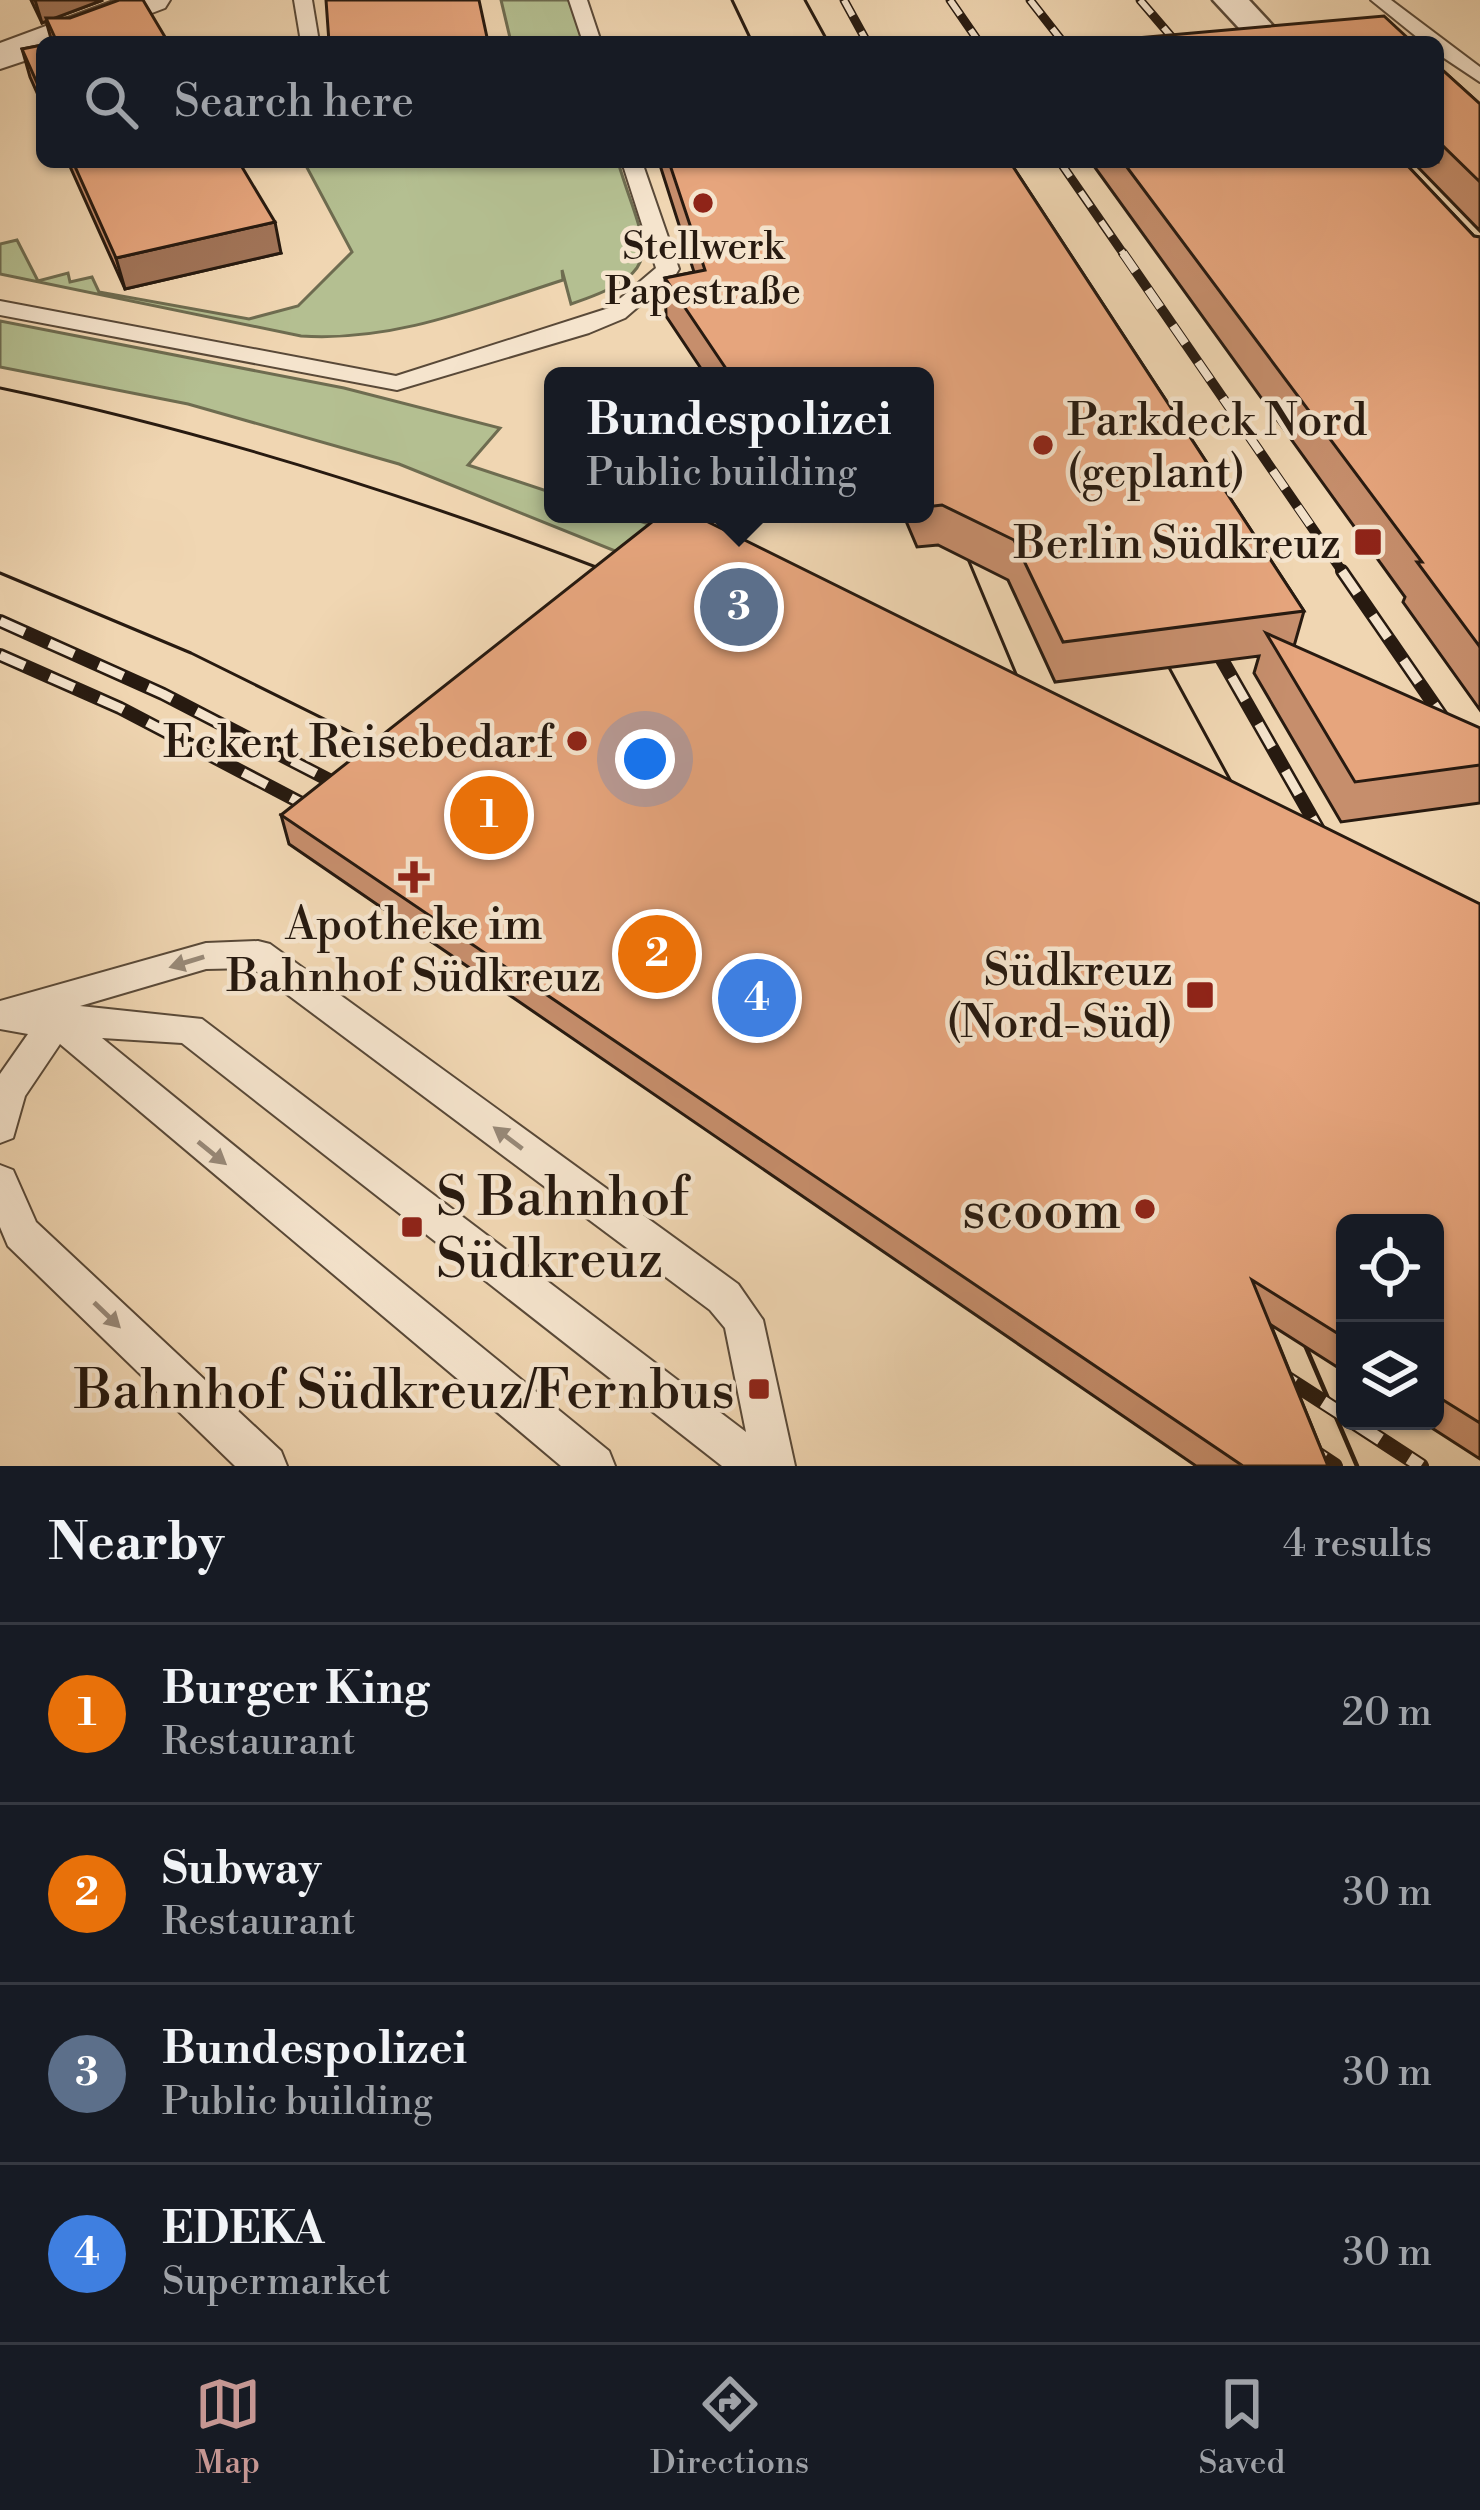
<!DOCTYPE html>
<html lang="en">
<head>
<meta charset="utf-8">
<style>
  :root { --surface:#171b24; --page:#242831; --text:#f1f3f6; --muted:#9ea1a6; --line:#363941; --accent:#c59692 }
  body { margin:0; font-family:"Libre Bodoni",serif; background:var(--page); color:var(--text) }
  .controls { position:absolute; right:36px; bottom:36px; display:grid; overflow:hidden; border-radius:18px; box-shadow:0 3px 9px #0004 }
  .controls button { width:108px; height:108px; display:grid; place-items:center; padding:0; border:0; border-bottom:3px solid var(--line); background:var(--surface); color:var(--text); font:60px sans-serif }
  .you { position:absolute; left:645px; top:759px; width:42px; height:42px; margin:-30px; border:9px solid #fff; border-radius:50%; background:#1a73e8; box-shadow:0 0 0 18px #1a73e833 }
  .badge { display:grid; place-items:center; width:78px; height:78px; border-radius:50%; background:var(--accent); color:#fff; font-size:39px; font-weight:700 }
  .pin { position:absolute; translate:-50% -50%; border:6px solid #fff; box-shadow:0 3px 12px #0006 }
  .popup { position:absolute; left:544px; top:367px; width:390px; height:156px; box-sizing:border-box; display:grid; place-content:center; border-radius:18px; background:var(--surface); filter:drop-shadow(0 3px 9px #0005); font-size:39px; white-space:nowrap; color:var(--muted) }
  .popup b { font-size:45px; color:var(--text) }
  .popup::after { content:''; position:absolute; left:50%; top:100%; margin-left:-24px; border:24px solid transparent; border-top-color:var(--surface) }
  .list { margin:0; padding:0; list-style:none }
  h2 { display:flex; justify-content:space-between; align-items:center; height:156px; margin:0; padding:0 48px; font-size:51px }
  h2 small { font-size:39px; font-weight:400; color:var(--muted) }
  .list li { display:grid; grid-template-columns:78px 1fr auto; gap:36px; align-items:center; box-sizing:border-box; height:180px; padding:0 48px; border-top:3px solid var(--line) }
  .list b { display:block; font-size:45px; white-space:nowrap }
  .list p { margin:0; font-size:39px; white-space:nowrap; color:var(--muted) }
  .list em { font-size:39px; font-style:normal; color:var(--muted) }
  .icon { flex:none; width:66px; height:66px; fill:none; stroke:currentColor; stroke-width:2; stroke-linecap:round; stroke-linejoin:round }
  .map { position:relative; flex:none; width:1480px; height:1466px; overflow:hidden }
  .search { position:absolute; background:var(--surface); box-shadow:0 3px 9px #0004; left:36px; right:36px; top:36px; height:132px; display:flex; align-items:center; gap:30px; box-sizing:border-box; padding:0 42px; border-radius:18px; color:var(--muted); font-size:45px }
  .sheet { height:876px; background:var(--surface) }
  nav { display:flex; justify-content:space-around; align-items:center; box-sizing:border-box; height:168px; border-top:3px solid var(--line); background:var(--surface); font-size:33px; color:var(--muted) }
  nav a { display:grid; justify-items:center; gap:6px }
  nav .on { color:var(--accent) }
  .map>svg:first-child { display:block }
  .green { fill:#b4bf91; stroke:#6e6c50; stroke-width:3 }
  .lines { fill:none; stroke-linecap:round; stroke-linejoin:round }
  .service-casing { stroke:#594938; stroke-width:4 }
  .minor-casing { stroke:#594938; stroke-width:5 }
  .tertiary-casing { stroke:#594938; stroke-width:4 }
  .service { fill:#f5e4cd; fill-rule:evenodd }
  .minor { fill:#f5e4cd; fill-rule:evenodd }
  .tertiary { fill:#f5e4cd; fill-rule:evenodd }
  .tram-far1 { stroke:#271a10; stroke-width:3 }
  .tram { stroke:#271a10; stroke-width:4.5 }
  .rail-far3-casing { stroke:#271a10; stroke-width:9 }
  .rail-far2-casing { stroke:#271a10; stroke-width:10 }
  .rail-far1-casing { stroke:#271a10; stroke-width:14 }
  .rail-casing { stroke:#271a10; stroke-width:16 }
  .rail-far3 { stroke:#f5e4cd; stroke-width:6; stroke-dasharray:18; stroke-linecap:butt }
  .rail-far2 { stroke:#f5e4cd; stroke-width:8; stroke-dasharray:22; stroke-linecap:butt }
  .rail-far1 { stroke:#f5e4cd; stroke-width:9; stroke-dasharray:27; stroke-linecap:butt }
  .rail { stroke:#f5e4cd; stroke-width:12; stroke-dasharray:34; stroke-linecap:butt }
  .wall { fill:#c68e6c; stroke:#271a10; stroke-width:3 }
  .shaded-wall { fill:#a17458; stroke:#271a10; stroke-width:3 }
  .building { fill:#e6a57d; stroke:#271a10; stroke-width:3 }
  .oneway { fill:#988978 }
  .poi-dot { fill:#8f2418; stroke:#f5e4cd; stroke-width:4.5 }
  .labels { text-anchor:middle; stroke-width:9; stroke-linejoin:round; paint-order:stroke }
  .far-poi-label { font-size:39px; fill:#271a10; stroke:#f5e4cd }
  .poi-label { font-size:45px; fill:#271a10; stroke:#f5e4cd; text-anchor:end }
  .near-poi-label { font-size:54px; fill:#271a10; stroke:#f5e4cd; text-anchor:end }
</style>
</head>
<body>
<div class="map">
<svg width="1480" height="1466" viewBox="0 0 1480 1466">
  <rect width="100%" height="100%" fill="#f0d6b2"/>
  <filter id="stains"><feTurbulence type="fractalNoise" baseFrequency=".00167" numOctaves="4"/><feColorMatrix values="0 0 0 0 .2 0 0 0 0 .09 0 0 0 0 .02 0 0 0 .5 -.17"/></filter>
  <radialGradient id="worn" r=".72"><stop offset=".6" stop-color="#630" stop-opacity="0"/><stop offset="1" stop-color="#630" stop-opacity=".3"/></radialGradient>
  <g class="green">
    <polygon points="501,0 570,0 583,42 511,42"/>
    <path d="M304 162H618C644 249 673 270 571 304L562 270 563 280C476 308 393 342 301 336L0 274V244L17 240 38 281 68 273 70 282 92 277 99 292 249 319 298 306 352 252Z"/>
    <polygon points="0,321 344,388 500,428 468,465 553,493 553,514 618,514 655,526 625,555 399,464 188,404 0,367"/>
  </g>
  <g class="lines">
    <g class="service-casing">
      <g id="service">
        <polygon points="294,0 312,0 319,42 301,42"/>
        <polygon points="569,0 587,0 601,42 583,42"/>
        <polygon points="1371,0 1391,0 1480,67 1480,82 1438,54 1438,42 1423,42"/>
        <polygon points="622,162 642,162 679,269 676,274 625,318 589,333 397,390 0,315 0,301 396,376 609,308 656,268"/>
        <path d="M258 941 270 944 738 1284 763 1320 795 1466H722L182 1043 102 1038 609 1451 615 1466H561L60 1044 25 1096 13 1138 0 1143V1074L28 1034 0 1029V1001L206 943ZM252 968 710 1310 725 1328 746 1432 202 1019 80 1006 206 969Z"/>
        <polygon points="0,1165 13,1170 36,1222 281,1451 287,1466 235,1466 8,1246 0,1227"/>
      </g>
    </g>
    <g class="minor-casing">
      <polygon id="minor" points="1213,0 1249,0 1288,42 1252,42"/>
    </g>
    <g class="tertiary-casing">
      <polygon id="tertiary" points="116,0 170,0 165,8 76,42 42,42 42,55 0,69 0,43"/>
    </g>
    <use href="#service" class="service"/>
    <use href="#minor" class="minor"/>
    <use href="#tertiary" class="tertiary"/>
    <g class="tram-far1">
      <polyline points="732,0 752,42"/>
      <polyline points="805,0 828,42"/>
      <path d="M0 388C215 433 421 499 625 578"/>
      <polyline points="955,528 1029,705"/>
      <polyline points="0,573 191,653 403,758"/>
      <polyline points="1154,640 1246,809"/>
    </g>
    <polyline class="tram" points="1293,1317 1357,1466"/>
    <g class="rail-far3-casing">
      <g id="rail-far3">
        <polyline points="844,0 867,42"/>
        <polyline points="950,0 979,42"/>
        <polyline points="1030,0 1063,42"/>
        <polyline points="1140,0 1176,42"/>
        <polyline points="1060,162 1125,256"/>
      </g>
    </g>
    <g class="rail-far2-casing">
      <polyline id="rail-far2" points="1123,253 1344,574"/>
    </g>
    <g class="rail-far1-casing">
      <g id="rail-far1">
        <polyline points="1342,571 1480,771"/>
        <polyline points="0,621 163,694 356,794"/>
        <polyline points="1205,630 1330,849"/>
        <polyline points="0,655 120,708 328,817"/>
      </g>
    </g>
    <g class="rail-casing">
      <g id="rail">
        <polyline points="1266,1365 1345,1416"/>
        <polyline points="1352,1421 1421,1466"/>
        <polyline points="1296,1440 1335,1466"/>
      </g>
    </g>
    <use href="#rail-far3" class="rail-far3"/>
    <use href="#rail-far2" class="rail-far2"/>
    <use href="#rail-far1" class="rail-far1"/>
    <use href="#rail" class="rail"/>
  </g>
  <g class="wall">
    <polygon points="31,0 103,0 54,18 168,42 52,42 46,21 42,23"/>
    <polygon points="42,45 42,104 30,77 22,49"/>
    <polygon points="1438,66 1480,104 1480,231 1413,162 1438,162"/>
    <polygon points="68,162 239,162 281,253 125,289"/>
    <polygon points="659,162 1010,162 1304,611 1294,646 1480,765 1480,803 1341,822 1254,673 1259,656 1055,682 1008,580 938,545 917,547 903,514 925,514 925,376 706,376 666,316 665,278 694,272"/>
    <polygon points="1091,162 1404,162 1474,236 1480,237 1480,710 1403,602 1405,597"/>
    <polygon points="281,815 1480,904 1480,1459 1421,1421 1435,1421 1435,1223 1345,1223 1345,1372 1271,1325 1328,1466 1196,1466 289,844"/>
  </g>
  <g class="shaded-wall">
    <polygon points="35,0 103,0 42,23"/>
    <polygon points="275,222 281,253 125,289 116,258"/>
  </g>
  <g class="building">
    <polygon points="119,0 143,0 168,42 57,42 46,18 70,18"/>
    <polygon points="326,0 479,0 488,42 329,42"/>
    <polygon points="1384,16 1412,42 1091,42"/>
    <polygon points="42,45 42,94 22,49"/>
    <polygon points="1438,66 1480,104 1480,182 1438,141"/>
    <polygon points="73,162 239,162 275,222 116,258"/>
    <polygon points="669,162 1010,162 1304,611 1063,642 1014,540 942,505 925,507 925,376 731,376 665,278 705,270"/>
    <polygon points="1123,162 1404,162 1474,236 1480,237 1480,647 1417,562 1422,562"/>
    <polygon points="662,514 692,514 1480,904 1480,1423 1435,1395 1435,1223 1345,1223 1345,1338 1252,1280 1328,1466 1243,1466 281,815"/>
    <polygon points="1266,633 1480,728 1480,765 1355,782"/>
  </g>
  <defs><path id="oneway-solid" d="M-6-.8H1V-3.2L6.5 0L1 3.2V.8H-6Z" transform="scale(3)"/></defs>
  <g class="oneway">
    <use href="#oneway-solid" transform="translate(187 962) rotate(163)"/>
    <use href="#oneway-solid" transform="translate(508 1138) rotate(-143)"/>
    <use href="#oneway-solid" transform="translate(212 1153) rotate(39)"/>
    <use href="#oneway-solid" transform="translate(107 1315) rotate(44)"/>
  </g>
  <g class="poi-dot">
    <circle cx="703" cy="203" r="12"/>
    <circle cx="1043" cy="445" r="12"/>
    <rect x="1353" y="527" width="30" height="30" rx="6"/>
    <circle cx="577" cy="741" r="12"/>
    <path d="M408 859h12v12h12v12h-12v12h-12v-12h-12v-12h12z"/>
    <rect x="1185" y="980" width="30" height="30" rx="6"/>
    <circle cx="1145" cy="1209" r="12"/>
    <rect x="400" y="1215" width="24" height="24" rx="6"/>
    <rect x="747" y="1377" width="24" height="24" rx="6"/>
  </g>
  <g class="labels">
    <g class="far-poi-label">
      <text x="703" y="259">Stellwerk<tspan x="703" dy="45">Papestraße</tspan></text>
    </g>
    <g class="poi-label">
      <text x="1067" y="435" text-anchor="start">Parkdeck Nord<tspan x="1067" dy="52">(geplant)</tspan></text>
      <text x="1341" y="558">Berlin Südkreuz</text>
      <text x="553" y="757">Eckert Reisebedarf</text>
      <text x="414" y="939" text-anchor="middle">Apotheke im<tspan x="414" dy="52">Bahnhof Südkreuz</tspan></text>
      <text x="1173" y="985">Südkreuz<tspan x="1173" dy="52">(Nord-Süd)</tspan></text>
    </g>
    <g class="near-poi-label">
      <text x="436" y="1215" text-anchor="start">S Bahnhof<tspan x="436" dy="62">Südkreuz</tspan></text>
      <text x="1121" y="1228">scoom</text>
      <text x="735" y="1408">Bahnhof Südkreuz/Fernbus</text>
    </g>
  </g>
  <rect width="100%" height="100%" filter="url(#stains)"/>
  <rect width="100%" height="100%" fill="url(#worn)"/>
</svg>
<div class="controls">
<button><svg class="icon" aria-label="locate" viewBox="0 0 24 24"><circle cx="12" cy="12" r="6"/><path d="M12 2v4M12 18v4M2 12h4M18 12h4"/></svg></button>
<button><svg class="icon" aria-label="layers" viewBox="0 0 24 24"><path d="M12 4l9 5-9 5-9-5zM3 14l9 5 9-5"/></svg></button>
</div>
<div class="you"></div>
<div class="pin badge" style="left:489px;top:815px;background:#e8710a">1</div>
<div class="pin badge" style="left:657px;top:954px;background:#e8710a">2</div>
<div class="pin badge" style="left:739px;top:607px;background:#5c6f8a">3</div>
<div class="popup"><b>Bundespolizei</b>Public building</div>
<div class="pin badge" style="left:757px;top:998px;background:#3f7fe0">4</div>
<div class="search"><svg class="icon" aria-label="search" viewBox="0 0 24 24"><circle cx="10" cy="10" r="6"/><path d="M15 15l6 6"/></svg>Search here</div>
</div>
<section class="sheet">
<h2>Nearby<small>4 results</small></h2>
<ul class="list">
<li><span class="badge" style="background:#e8710a">1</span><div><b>Burger King</b><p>Restaurant</p></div><em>20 m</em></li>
<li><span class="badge" style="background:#e8710a">2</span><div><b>Subway</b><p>Restaurant</p></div><em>30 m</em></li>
<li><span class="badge" style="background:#5c6f8a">3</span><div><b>Bundespolizei</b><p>Public building</p></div><em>30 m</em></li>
<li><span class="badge" style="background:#3f7fe0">4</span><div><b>EDEKA</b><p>Supermarket</p></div><em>30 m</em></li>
</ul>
</section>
<nav>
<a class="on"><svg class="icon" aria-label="map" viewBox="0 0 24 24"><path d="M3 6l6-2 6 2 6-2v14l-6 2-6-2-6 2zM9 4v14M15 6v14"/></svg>Map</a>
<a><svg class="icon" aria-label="directions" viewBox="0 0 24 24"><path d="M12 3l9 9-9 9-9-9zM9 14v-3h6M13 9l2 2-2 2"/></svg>Directions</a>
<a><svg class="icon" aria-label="saved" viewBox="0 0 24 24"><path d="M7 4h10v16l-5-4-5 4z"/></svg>Saved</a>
</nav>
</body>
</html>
